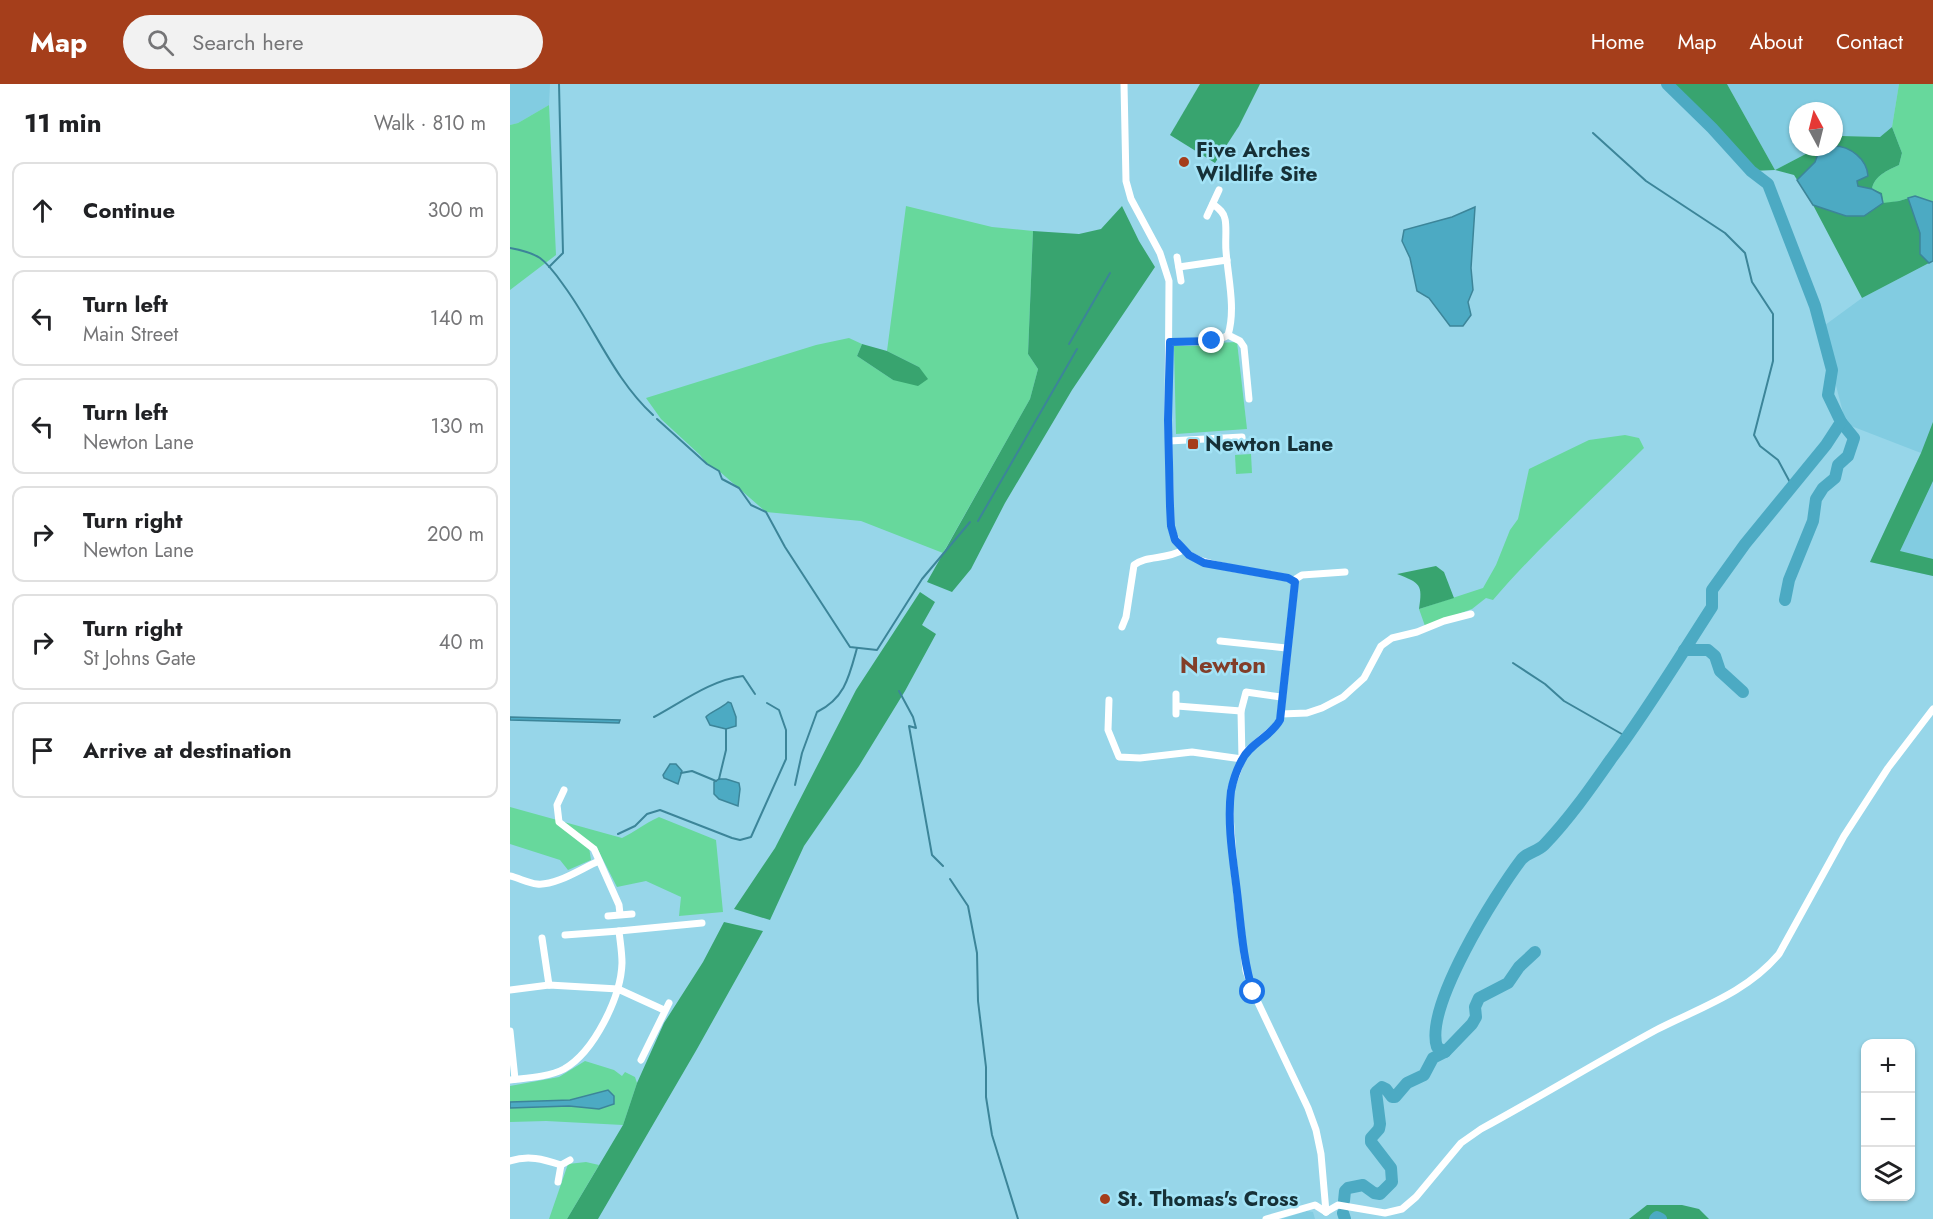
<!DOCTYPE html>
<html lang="en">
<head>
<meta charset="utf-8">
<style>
  :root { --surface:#fff; --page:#f2f2f2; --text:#202124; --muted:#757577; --line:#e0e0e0; --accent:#a53e1b }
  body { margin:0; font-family:Jost,sans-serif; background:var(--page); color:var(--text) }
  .controls { position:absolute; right:18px; bottom:18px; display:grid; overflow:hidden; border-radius:12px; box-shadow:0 2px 4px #0004 }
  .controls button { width:54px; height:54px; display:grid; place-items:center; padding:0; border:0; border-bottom:2px solid var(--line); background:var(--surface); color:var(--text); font:30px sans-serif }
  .compass { position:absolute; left:1279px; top:18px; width:54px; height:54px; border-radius:50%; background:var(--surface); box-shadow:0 2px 4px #0004; rotate:353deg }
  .stop { position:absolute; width:18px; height:18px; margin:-14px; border:4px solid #1a73e8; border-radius:50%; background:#fff }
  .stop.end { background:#1a73e8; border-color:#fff; box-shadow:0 2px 6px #0008 }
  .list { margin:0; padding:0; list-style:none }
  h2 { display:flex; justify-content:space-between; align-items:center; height:78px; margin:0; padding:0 24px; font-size:26px }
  h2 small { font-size:20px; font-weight:400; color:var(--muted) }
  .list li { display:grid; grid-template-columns:39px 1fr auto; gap:18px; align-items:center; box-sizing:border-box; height:96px; margin:0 12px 12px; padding:0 12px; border:2px solid var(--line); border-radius:12px }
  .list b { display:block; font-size:22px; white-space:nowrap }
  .list p { margin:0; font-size:20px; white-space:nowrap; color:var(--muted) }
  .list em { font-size:20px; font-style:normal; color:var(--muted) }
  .icon { flex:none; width:33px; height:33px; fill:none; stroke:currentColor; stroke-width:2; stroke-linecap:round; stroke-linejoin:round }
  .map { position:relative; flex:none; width:1423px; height:1135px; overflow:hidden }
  header { display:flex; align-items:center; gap:36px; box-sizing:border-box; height:84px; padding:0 30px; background:var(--accent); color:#fff }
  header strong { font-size:28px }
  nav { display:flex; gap:33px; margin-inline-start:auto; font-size:21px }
  .search { width:420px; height:54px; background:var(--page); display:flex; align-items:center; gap:15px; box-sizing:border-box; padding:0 21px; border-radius:33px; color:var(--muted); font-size:22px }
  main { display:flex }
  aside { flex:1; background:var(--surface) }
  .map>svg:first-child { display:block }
  .built { fill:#82cce1 }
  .green { fill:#67d89c }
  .forest { fill:#38a46f }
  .water { fill:#4caac3; stroke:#3c8599; stroke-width:1.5 }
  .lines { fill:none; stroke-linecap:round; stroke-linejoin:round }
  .stream { stroke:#3c8599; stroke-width:2 }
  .river { stroke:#4caac3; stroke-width:12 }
  .minor { stroke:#fff; stroke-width:7 }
  .route { stroke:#1a73e8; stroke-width:8 }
  .poi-dot { fill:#a53e1b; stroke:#a3e3f6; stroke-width:2 }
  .labels { text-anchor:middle; stroke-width:5; stroke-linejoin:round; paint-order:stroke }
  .poi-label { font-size:21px; font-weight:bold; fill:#163037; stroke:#a3e3f6; text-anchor:start }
  .quarter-label { font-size:24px; font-weight:bold; fill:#823e29; stroke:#a3e3f6 }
</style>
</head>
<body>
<header>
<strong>Map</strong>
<div class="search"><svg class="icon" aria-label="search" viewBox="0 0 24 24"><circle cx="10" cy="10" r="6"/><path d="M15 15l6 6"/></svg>Search here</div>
<nav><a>Home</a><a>Map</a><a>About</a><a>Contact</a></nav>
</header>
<main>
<aside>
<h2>11 min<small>Walk · 810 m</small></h2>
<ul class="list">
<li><svg class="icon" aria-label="ahead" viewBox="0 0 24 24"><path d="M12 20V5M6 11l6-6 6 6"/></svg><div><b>Continue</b></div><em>300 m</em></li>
<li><svg class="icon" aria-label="left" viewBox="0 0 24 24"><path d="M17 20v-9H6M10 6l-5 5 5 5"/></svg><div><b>Turn left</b><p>Main Street</p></div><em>140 m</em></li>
<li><svg class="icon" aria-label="left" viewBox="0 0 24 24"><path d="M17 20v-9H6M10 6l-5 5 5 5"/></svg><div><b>Turn left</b><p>Newton Lane</p></div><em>130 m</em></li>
<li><svg class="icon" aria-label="right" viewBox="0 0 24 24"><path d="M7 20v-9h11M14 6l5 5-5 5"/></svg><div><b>Turn right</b><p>Newton Lane</p></div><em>200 m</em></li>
<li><svg class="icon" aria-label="right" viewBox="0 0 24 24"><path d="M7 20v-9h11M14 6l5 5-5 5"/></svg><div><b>Turn right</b><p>St Johns Gate</p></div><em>40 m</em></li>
<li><svg class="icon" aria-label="arrive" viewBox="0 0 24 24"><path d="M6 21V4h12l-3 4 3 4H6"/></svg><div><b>Arrive at destination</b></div></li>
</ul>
</aside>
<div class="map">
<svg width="1423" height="1135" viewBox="0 0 1423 1135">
  <rect width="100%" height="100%" fill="#97d6e9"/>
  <g class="built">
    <polygon points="0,0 40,0 39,21 8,39 0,41"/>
    <polygon points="1217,0 1389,0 1382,43 1370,53 1332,52 1324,56 1324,27 1288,27 1288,63 1309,63 1265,86"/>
    <polygon points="1423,177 1423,492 1360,478 1411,369 1336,340 1311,244 1352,214"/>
    <polygon points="797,1127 803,1128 805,1135 771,1135"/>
  </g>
  <g class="green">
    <path d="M1389 0H1423V118L1405 112 1389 117 1372 120 1362 105C1364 92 1378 86 1389 81L1392 69 1382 43Z"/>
    <polygon points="39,21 46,171 0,206 0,41 8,39"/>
    <polygon points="396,122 482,143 523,147 518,270 528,285 520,315 433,469 351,437 256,428 209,387 197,380 190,371 151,335 136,314 306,261 339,254 352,260 347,272 383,296 409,283 377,267"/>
    <polygon points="727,258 737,345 666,350 664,261"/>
    <path d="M1115 351 1129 354 1134 364C1084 414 1029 462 983 516L976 514 962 525 915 542 909 525 973 504 986 481 1000 446 1008 435 1019 385 1079 356Z"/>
    <polygon points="741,370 742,389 726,390 725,371"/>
    <path d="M0 723 112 754C125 748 135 739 149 733L206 756 213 828 169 832 171 813 136 797 107 803 86 762 79 763 81 776 58 786 50 776 0 760Z"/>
    <polygon points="75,977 104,986 112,992 115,988 125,993 127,999 113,1041 36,1037 0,1038 0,1002 49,993"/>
    <polygon points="76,1078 89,1081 57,1135 39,1135 58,1080"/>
  </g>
  <g class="forest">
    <polygon points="690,0 750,0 729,42 705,79 660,51"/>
    <path d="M1157 0H1217L1265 86 1309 63H1324V56L1331 52 1370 53 1382 43 1392 69 1389 81C1378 86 1364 92 1362 105L1372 109 1373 119 1389 117 1405 112 1422 160 1419 179 1352 214 1303 121 1284 91 1265 86 1241 87 1202 44Z"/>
    <polygon points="612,122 629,157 645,183 562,306 495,419 461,485 442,508 417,498 520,315 528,285 518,270 523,147 569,150 591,145"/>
    <polygon points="352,260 377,267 409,283 418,295 408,302 383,296 347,272"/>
    <polygon points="1423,338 1423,397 1390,467 1423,475 1423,492 1360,478 1411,369"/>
    <path d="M926 482 934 488 944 514 909 525C913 500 910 499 887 490Z"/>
    <polygon points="410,508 425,518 412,541 426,550 395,607 349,682 294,762 260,836 224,825 265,764 346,606"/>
    <polygon points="214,838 253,847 187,965 88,1135 57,1135 113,1041 127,999 154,939 193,878"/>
    <polygon points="1137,1121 1172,1121 1189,1125 1199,1135 1119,1135"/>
  </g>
  <g class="water">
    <path d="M1324 62C1340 62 1357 75 1358 92L1347 97 1348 102 1362 105 1371 110 1373 119 1354 132H1336L1303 121 1287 96 1305 78 1309 67Z"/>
    <polygon points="1405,112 1423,118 1423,177 1419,179 1410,170 1410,149 1398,114"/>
    <polygon points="965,123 961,184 963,206 958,218 961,231 953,242 940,242 919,214 907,207 900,174 892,157 894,146 942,133"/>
    <path d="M218 618 221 619 226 633V642L216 645 200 641 196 633C199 629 212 624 218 618Z"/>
    <polygon points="0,633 110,636 109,639 0,636"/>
    <polygon points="160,680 166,680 172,687 168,700 154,694 153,691"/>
    <polygon points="209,695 216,695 229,699 230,705 228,722 209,715 204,710 204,698"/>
    <polygon points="98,1006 104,1012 104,1020 89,1025 59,1022 0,1024 0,1018 60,1016"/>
  </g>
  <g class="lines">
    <g class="stream">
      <polyline points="1083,49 1136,97 1215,149 1235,169 1242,198 1263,230 1263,277 1244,351 1250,362 1268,376 1282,402"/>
      <path d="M0 164C11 166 21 168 30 174 41 182 49 195 57 206 86 247 105 296 143 331"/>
      <polyline points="39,183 53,169 49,0"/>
      <polyline points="559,260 600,189"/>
      <polyline points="147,335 197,380 209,387 212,395 229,404 241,421 256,428 275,463 340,563 367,566 412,495 460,438"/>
      <polyline points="468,437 567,265"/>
      <polyline points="1003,579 1035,600 1054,617 1117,653"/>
      <polyline points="389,607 403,633 406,644 399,642 422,771 433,782"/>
      <path d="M144 633C172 618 201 596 233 592L245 610"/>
      <polyline points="171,689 182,687 206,697"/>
      <polyline points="209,695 216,666 216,645"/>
      <path d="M285 701 292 669 307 628C335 614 339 593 347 564"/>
      <polyline points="108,750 125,742 137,730 150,726 222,754 230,756 241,753 276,675 276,646 269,626 257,619"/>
      <polyline points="440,795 458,822 467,869 468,917 476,983 476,1013 482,1051 508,1135"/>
    </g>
    <g class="river">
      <polyline points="1275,516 1279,496 1303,437 1306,415 1313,404 1325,394 1328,381 1338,372 1344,354 1331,338"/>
      <polyline points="1174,566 1198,566 1205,572 1210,587 1233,608"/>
      <polyline points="935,968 962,940 966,933 965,923 969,914 998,899 1009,883 1025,868"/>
      <path d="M834 1117 835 1107 838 1104 853 1101 864 1109 870 1110 882 1098 881 1084 861 1058V1054L869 1045 870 1040 866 1008 872 1003 876 1005 882 1013H885L897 999 914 991 923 974 935 968 927 963C914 923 986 809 1011 776 1017 768 1027 768 1034 761 1059 735 1080 705 1101 675 1137 627 1169 574 1202 523V506L1235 460 1316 361 1331 338 1318 311 1322 286 1305 222 1258 100 1241 87 1202 44 1157 0"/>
      <polyline points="833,1129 835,1135"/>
      <polyline points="1145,1135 1147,1133 1151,1135"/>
    </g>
    <g class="minor">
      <path d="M614 0 616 97 621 115 650 169 659 197 658 336 661 442C669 477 697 479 727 485 744 488 761 491 778 494L785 498 770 636 765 643 738 666 732 675 721 705 720 731 724 785 736 887 743 908 798 1024 806 1046 811 1070 816 1128"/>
      <path d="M703 120C708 124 714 128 715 135 717 144 715 157 716 167 718 194 726 225 718 251"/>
      <polyline points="697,132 709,106"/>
      <polyline points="667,173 671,197"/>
      <polyline points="669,183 717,176"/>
      <polyline points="718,251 730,257 734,263 739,315"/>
      <path d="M660 258C674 258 707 260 718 251"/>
      <polyline points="659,357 732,353 733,363"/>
      <polyline points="784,496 792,491 835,488"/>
      <path d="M612 543 616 533 624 481C636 471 656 476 673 466"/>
      <polyline points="710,557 776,564"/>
      <polyline points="599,616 598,646 609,673 630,674 682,668 732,675 731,627 736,608 771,613"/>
      <polyline points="667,622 731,627"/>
      <polyline points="666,630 666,610"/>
      <polyline points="771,630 797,629 812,624 833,613 854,594 871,562 882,554 907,548 934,537 961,530"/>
      <polyline points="54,706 47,721 49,738 84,765 109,821 110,830"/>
      <path d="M0 792C9 794 18 799 27 800 46 802 72 784 89 777"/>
      <polyline points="98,832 122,830"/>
      <polyline points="55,851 109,847"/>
      <polyline points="32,854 39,901"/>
      <polyline points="0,906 39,901 108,905 154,926"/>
      <polyline points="0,947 5,995"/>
      <polyline points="131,976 159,919"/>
      <path d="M0 996C16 994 39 993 54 985 84 968 111 913 112 879 112 868 110 857 109 847L192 839"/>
      <path d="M0 1077C18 1071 33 1075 51 1081"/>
      <polyline points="48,1098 51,1081 60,1076"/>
      <path d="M816 1128 828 1121 875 1129 892 1125 906 1113 951 1059 971 1045C1030 1013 1087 978 1146 946 1191 923 1236 909 1269 870L1334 752 1378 684 1423 625"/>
      <polyline points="756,1135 805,1121 816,1128"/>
    </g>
  </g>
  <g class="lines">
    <path class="route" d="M702 257 660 258 658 336 660 422 661 442 665 456 679 471 694 479 778 494 785 498 770 636C761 653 740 659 732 676 727 685 723 697 721 707 717 740 723 775 727 808 731 842 733 876 743 908"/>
  </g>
  <g class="poi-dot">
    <circle cx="674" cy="78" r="6"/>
    <rect x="677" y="354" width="12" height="12" rx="3"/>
    <circle cx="595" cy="1115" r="6"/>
  </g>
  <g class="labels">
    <g class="poi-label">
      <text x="686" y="73">Five Arches<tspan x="686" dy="24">Wildlife Site</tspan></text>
      <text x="695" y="367">Newton Lane</text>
      <text x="607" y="1122">St. Thomas's Cross</text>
    </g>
    <g class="quarter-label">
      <text x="713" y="589">Newton</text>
    </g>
  </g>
</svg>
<div class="controls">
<button>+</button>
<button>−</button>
<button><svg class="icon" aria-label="layers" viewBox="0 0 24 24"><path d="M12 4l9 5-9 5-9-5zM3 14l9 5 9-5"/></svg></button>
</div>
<svg class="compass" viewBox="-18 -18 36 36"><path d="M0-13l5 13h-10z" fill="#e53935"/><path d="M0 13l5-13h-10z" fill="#757577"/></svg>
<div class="stop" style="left:743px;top:908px"></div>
<div class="stop end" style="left:702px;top:257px"></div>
</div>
</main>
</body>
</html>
